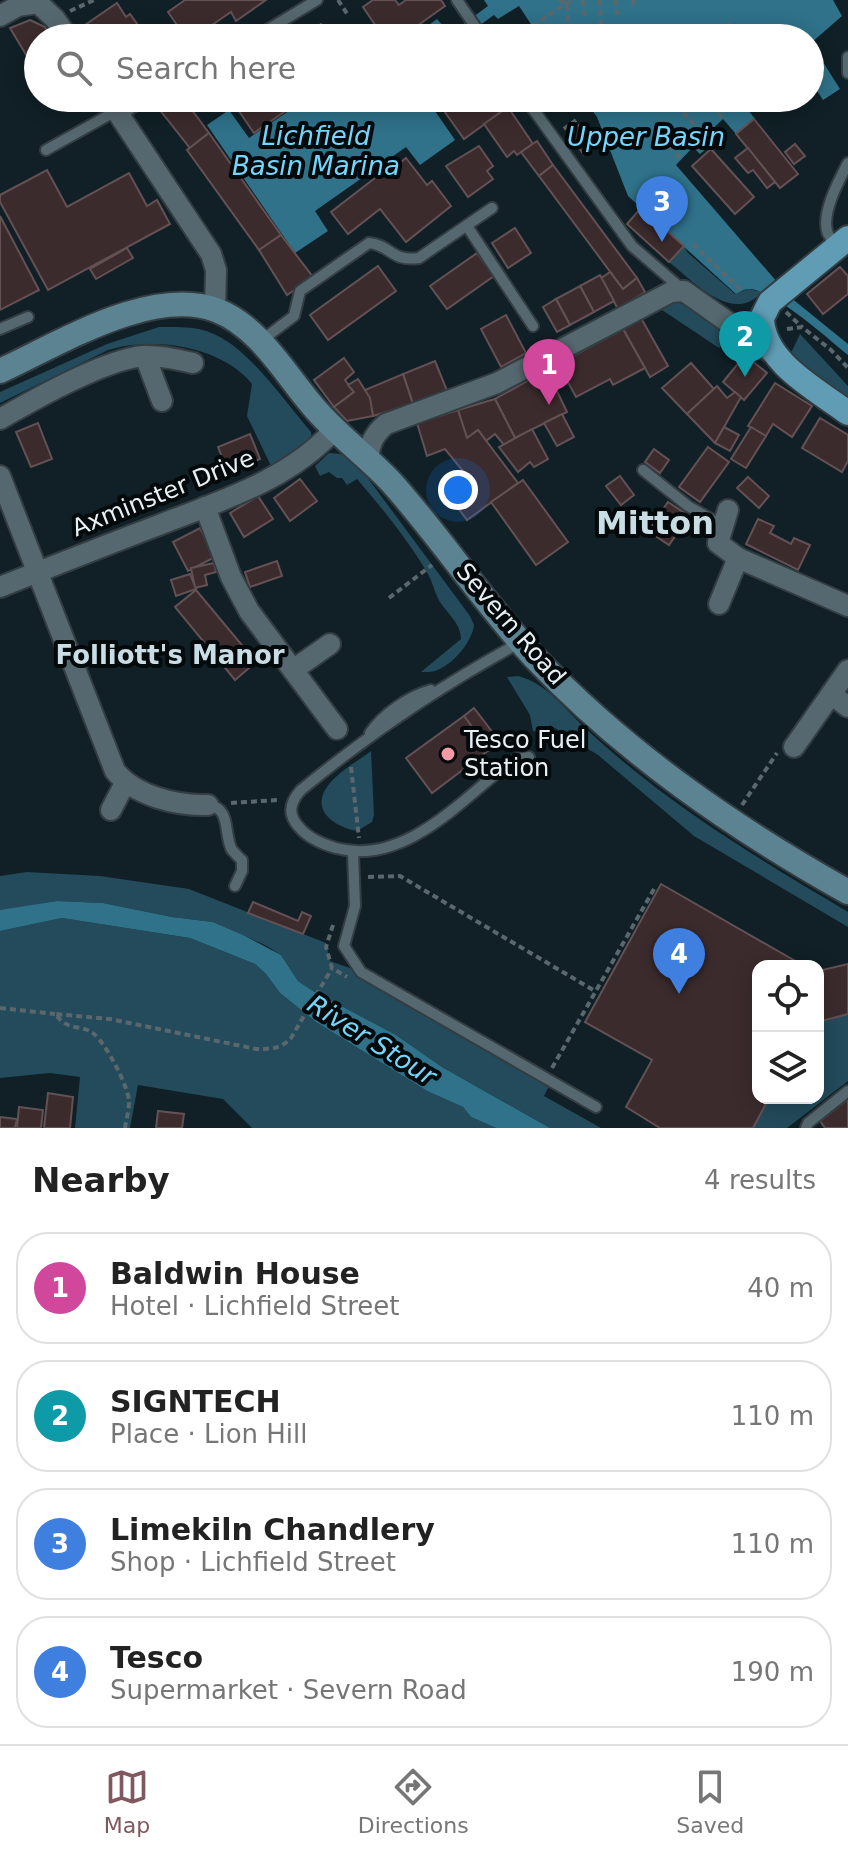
<!DOCTYPE html>
<html lang="en">
<head>
<meta charset="utf-8">
<style>
  :root { --surface:#fff; --page:#f2f2f2; --text:#222; --muted:#767676; --line:#e0e0e0; --accent:#80585f }
  body { margin:0; font-family:"DejaVu Sans",sans-serif; background:var(--page); color:var(--text) }
  .controls { position:absolute; right:24px; bottom:24px; display:grid; overflow:hidden; border-radius:16px; box-shadow:0 4px 20px #0003 }
  .controls button { width:72px; height:72px; display:grid; place-items:center; padding:0; border:0; border-bottom:2px solid var(--line); background:var(--surface); color:var(--text); font:40px sans-serif }
  .you { position:absolute; left:458px; top:490px; width:28px; height:28px; margin:-20px; border:6px solid #fff; border-radius:50%; background:#1a73e8; box-shadow:0 0 0 12px #1a73e833 }
  .badge { display:grid; place-items:center; width:52px; height:52px; border-radius:50%; background:var(--accent); color:#fff; font-size:26px; font-weight:700 }
  .pin { position:absolute; translate:-50% -66px; filter:drop-shadow(0 2px 4px #0008) }
  .pin::after { content:''; position:absolute; top:42px; width:28px; height:24px; background:inherit; clip-path:polygon(0 0,100% 0,50% 100%) }
  .list { margin:0; padding:0; list-style:none }
  h2 { display:flex; justify-content:space-between; align-items:center; height:104px; margin:0; padding:0 32px; font-size:34px }
  h2 small { font-size:26px; font-weight:400; color:var(--muted) }
  .list li { display:grid; grid-template-columns:52px 1fr auto; gap:24px; align-items:center; box-sizing:border-box; height:112px; margin:0 16px 16px; padding:0 16px; border:2px solid var(--line); border-radius:32px }
  .list b { display:block; font-size:30px; white-space:nowrap }
  .list p { margin:0; font-size:26px; white-space:nowrap; color:var(--muted) }
  .list em { font-size:26px; font-style:normal; color:var(--muted) }
  .icon { flex:none; width:44px; height:44px; fill:none; stroke:currentColor; stroke-width:2; stroke-linecap:round; stroke-linejoin:round }
  .map { position:relative; flex:none; width:848px; height:1128px; overflow:hidden }
  .search { position:absolute; background:var(--surface); box-shadow:0 4px 20px #0003; left:24px; right:24px; top:24px; height:88px; display:flex; align-items:center; gap:20px; box-sizing:border-box; padding:0 28px; border-radius:44px; color:var(--muted); font-size:30px }
  .sheet { height:616px; background:var(--surface) }
  nav { display:flex; justify-content:space-around; align-items:center; box-sizing:border-box; height:112px; border-top:2px solid var(--line); background:var(--surface); font-size:22px; color:var(--muted) }
  nav a { display:grid; justify-items:center; gap:4px }
  nav .on { color:var(--accent) }
  .map>svg:first-child { display:block }
  .green { fill:#234b5b }
  .water { fill:#2f728a }
  .building { fill:#3b2b2d; stroke:#635154; stroke-width:2 }
  .lines { fill:none; stroke-linecap:round; stroke-linejoin:round }
  .lane-casing { stroke:#333d42; stroke-width:14 }
  .street-casing { stroke:#333d42; stroke-width:24 }
  .secondary-casing { stroke:#333d42; stroke-width:28 }
  .primary-casing { stroke:#333d42; stroke-width:28 }
  .path { stroke:#5a686d; stroke-width:4; stroke-dasharray:6 4; stroke-linecap:butt }
  .lane { stroke:#56686f; stroke-width:10 }
  .street { stroke:#56686f; stroke-width:20 }
  .secondary { stroke:#5b8392; stroke-width:24 }
  .primary { stroke:#609db5; stroke-width:24 }
  .poi-dot { fill:#f39aa9; stroke:#04090b; stroke-width:3 }
  .labels { text-anchor:middle; stroke-width:8; stroke-linejoin:round; paint-order:stroke }
  .street-label { font-size:24px; fill:#e7f1f5; stroke:#04090b }
  .poi-label { font-size:24px; fill:#e7f1f5; stroke:#04090b; text-anchor:start }
  .water-label { font-size:26px; font-style:italic; fill:#73d6fb; stroke:#04090b }
  .neighbourhood-label { font-size:26px; font-weight:bold; fill:#c9dde5; stroke:#04090b }
  .district-label { font-size:32px; font-weight:bold; fill:#c9dde5; stroke:#04090b }
</style>
</head>
<body>
<div class="map">
<svg width="848" height="1128" viewBox="0 0 848 1128">
  <rect width="100%" height="100%" fill="#102026"/>
  <g class="green">
    <path d="M684 246 687 252 735 294 748 289 762 292C733 325 694 282 669 262Z"/>
    <polygon points="677,302 696,311 730,336 719,348 659,308"/>
    <path d="M159 327C176 327 193 326 209 332 247 345 284 401 311 432L312 439 272 468 247 416 252 384C222 346 153 336 108 350L0 403V392L107 344Z"/>
    <polygon points="800,334 848,386 848,402 790,355"/>
    <path d="M329 453 342 454 367 477 470 616 474 625C472 642 452 666 435 671 433 672 423 672 421 672L461 639C461 624 448 614 440 602 435 594 433 583 428 574 408 540 383 509 357 479L347 485 342 478H337L329 472 320 476 315 466Z"/>
    <path d="M518 676C545 682 566 710 585 728 664 802 755 857 848 912V927L694 836 598 755 550 725 544 733 533 731 530 715 507 677Z"/>
    <path d="M371 751 374 815 372 822 357 831C333 826 308 809 330 783 341 770 358 761 371 751Z"/>
    <polygon points="27,872 100,876 189,889 326,943 330,961 361,972 551,1082 544,1096 601,1128 550,1128 442,1067 396,1035 313,991 298,981 281,955 265,945 213,922 172,917 103,903 57,901 0,911 0,876"/>
    <polygon points="62,918 190,938 255,964 266,974 280,993 316,1022 427,1091 463,1107 471,1117 496,1128 252,1128 223,1099 138,1085 130,1128 75,1128 80,1077 50,1073 0,1078 0,931"/>
    <polygon points="848,1014 848,1081 787,1128 753,1128 769,1098 818,1098 818,1022"/>
  </g>
  <g class="water">
    <polygon points="484,0 833,0 842,16 811,43 840,89 823,100 810,80 810,38 540,38 519,6 498,19 494,15 462,38 411,38 437,19 450,34 488,6"/>
    <polygon points="308,98 426,98 455,140 420,165 406,147 315,211 328,231 295,253 207,125 229,110 249,138"/>
    <path d="M583 98H745L742 102 755 119 736 134 723 119 702 139 708 147 700 154 693 147 676 165 790 297 848 344V355C828 339 771 287 747 289 745 289 738 293 736 294L628 196 597 117Z"/>
    <polygon points="57,901 103,903 172,917 213,922 243,935 281,955 298,981 313,991 396,1035 442,1067 550,1128 496,1128 471,1117 463,1107 427,1091 316,1022 280,993 266,974 255,964 190,938 62,918 0,931 0,910"/>
  </g>
  <g class="building">
    <polygon points="185,0 266,0 236,21 231,12 193,38 186,38 168,12"/>
    <polygon points="373,0 395,0 399,5 406,0 441,0 445,6 400,38 384,38 363,7"/>
    <polygon points="117,3 126,17 130,14 143,32 139,35 141,38 94,38 85,25"/>
    <polygon points="30,20 45,27 51,38 38,38 38,52 28,58 10,28"/>
    <polygon points="321,24 331,38 302,38"/>
    <polygon points="174,98 194,98 199,105 192,110 209,133 190,148 159,109"/>
    <polygon points="230,98 304,98 254,133"/>
    <polygon points="435,98 489,98 500,113 464,139"/>
    <polygon points="508,107 533,144 517,155 514,151 507,157 484,124"/>
    <polygon points="754,119 798,174 780,188 736,134"/>
    <polygon points="579,125 595,147 584,155 568,133"/>
    <polygon points="209,133 281,235 259,250 187,150"/>
    <polygon points="537,141 553,165 539,176 521,152"/>
    <polygon points="795,144 805,156 794,164 785,152"/>
    <polygon points="479,146 493,166 487,171 493,179 468,197 446,166"/>
    <polygon points="748,148 775,182 767,188 753,170 748,173 735,158"/>
    <polygon points="711,149 754,197 735,214 692,166"/>
    <polygon points="406,158 427,185 432,181 451,206 406,242 380,209 348,234 331,212 379,175 381,178"/>
    <polygon points="553,165 637,278 623,289 539,176"/>
    <polygon points="47,170 67,207 129,173 147,206 157,200 170,224 48,290 0,202 0,195"/>
    <polygon points="641,208 684,246 669,262 627,224"/>
    <polygon points="0,216 39,290 0,310"/>
    <polygon points="515,228 531,253 508,268 492,243"/>
    <polygon points="281,235 313,277 287,295 259,250"/>
    <polygon points="127,248 133,258 96,279 90,269"/>
    <polygon points="477,253 494,276 447,309 430,286"/>
    <polygon points="378,266 396,291 328,340 310,315"/>
    <polygon points="840,267 848,276 848,294 823,314 807,294"/>
    <polygon points="610,272 623,289 637,278 645,292 618,309 601,278"/>
    <polygon points="600,275 614,301 594,312 580,286"/>
    <polygon points="580,286 594,312 570,325 556,299"/>
    <polygon points="556,299 570,325 557,332 543,307"/>
    <polygon points="506,315 526,353 501,367 481,329"/>
    <polygon points="641,318 668,366 650,377 623,329"/>
    <polygon points="623,329 645,368 613,385 610,379 576,397 558,364"/>
    <polygon points="745,355 767,373 744,400 723,382"/>
    <polygon points="344,358 354,372 345,380 354,392 334,407 314,380"/>
    <polygon points="435,361 448,393 413,404 403,374"/>
    <polygon points="691,363 714,389 687,414 662,388"/>
    <polygon points="547,370 567,412 515,438 495,399"/>
    <polygon points="403,374 413,404 373,416 365,390"/>
    <polygon points="358,379 370,398 373,416 347,421 334,407 354,392 348,385"/>
    <polygon points="775,383 812,406 792,437 773,424 766,436 748,426"/>
    <polygon points="717,386 727,398 735,392 741,397 715,443 687,414"/>
    <polygon points="495,399 515,438 504,445 495,434 486,441 478,430 467,438 458,410"/>
    <polygon points="458,410 467,438 478,430 518,483 467,520 446,492 467,476 445,449 427,456 417,423"/>
    <polygon points="562,414 574,437 557,446 544,423"/>
    <polygon points="820,418 848,435 848,461 842,472 802,448"/>
    <polygon points="38,423 52,459 31,467 16,432"/>
    <polygon points="724,427 739,435 730,451 715,443"/>
    <polygon points="751,427 766,436 746,468 731,459"/>
    <polygon points="532,429 548,459 534,467 530,462 518,472 499,447"/>
    <polygon points="250,434 260,459 228,472 218,447"/>
    <polygon points="708,447 729,462 700,502 679,487"/>
    <polygon points="654,449 669,460 660,473 645,462"/>
    <polygon points="620,476 634,495 621,505 606,486"/>
    <polygon points="748,477 769,496 759,508 737,488"/>
    <polygon points="300,479 317,501 290,521 274,498"/>
    <polygon points="523,480 568,542 536,565 491,502"/>
    <polygon points="258,496 273,519 244,537 230,513"/>
    <polygon points="668,502 689,516 669,545 648,531"/>
    <polygon points="758,519 774,526 770,533 791,544 794,538 810,545 798,570 746,544"/>
    <polygon points="200,528 215,557 188,571 173,542"/>
    <polygon points="277,561 282,576 250,587 245,572"/>
    <polygon points="214,563 216,572 205,575 207,585 195,588 191,568"/>
    <polygon points="190,574 196,589 176,596 171,580"/>
    <polygon points="196,590 256,662 235,680 175,607"/>
    <polygon points="474,708 500,742 489,750 464,716"/>
    <polygon points="464,716 489,750 432,793 406,758"/>
    <polygon points="661,884 804,966 758,966 758,1098 769,1098 753,1128 660,1128 626,1107 652,1060 585,1022"/>
    <polygon points="253,902 298,921 302,912 311,916 303,934 248,913"/>
    <polygon points="848,964 848,1014 818,1022 818,971"/>
    <polygon points="48,1093 73,1097 70,1128 44,1128"/>
    <polygon points="848,1099 848,1128 825,1128 820,1121"/>
    <polygon points="19,1107 43,1110 41,1128 17,1128"/>
    <polygon points="158,1111 184,1114 182,1128 156,1128"/>
    <polygon points="0,1117 17,1119 15,1128 0,1128"/>
  </g>
  <g class="lines">
    <g class="lane-casing">
      <g id="lane">
        <polyline points="457,0 483,38"/>
        <polyline points="254,38 317,0"/>
        <polyline points="848,57 848,73"/>
        <polyline points="525,98 632,246 683,290"/>
        <polyline points="120,116 146,98"/>
        <polyline points="46,150 116,111"/>
        <polyline points="467,226 533,326"/>
        <path d="M836 245C836 245 828 235 828 234 820 215 839 180 848 163"/>
        <polyline points="0,329 28,317"/>
        <path d="M262 340 294 316 300 291 369 243C391 245 391 262 419 258L492 208"/>
        <polyline points="643,470 688,506 723,526"/>
        <path d="M519 643C442 685 369 734 301 790 290 802 287 814 299 827 308 838 322 844 336 848 402 866 458 804 505 766L518 759 529 757"/>
        <path d="M370 733C383 714 409 696 431 690"/>
        <path d="M208 805C232 808 223 834 232 850 234 852 240 859 242 860V871L235 886"/>
        <polyline points="353,853 355,906 344,946 361,972 596,1107"/>
        <polyline points="806,1128 808,1123 848,1091"/>
      </g>
    </g>
    <g class="street-casing">
      <g id="street">
        <polyline points="0,16 18,6 38,3 55,19 68,38"/>
        <polyline points="108,98 211,254 216,270 215,310"/>
        <polyline points="145,356 162,401"/>
        <path d="M0 419C35 399 104 360 143 356 160 355 177 359 193 363"/>
        <path d="M369 461C368 445 374 434 386 424L497 383 671 292 684 291 777 357"/>
        <path d="M0 476 115 771C135 796 177 806 208 805"/>
        <polyline points="205,507 231,577 249,611 337,729"/>
        <polyline points="728,510 718,543 738,558 848,606"/>
        <path d="M0 587C53 566 106 545 159 525 220 501 289 480 334 430"/>
        <polyline points="719,604 738,558"/>
        <polyline points="293,670 330,644"/>
        <polyline points="831,694 848,707"/>
        <polyline points="794,747 848,670"/>
        <polyline points="111,810 125,783"/>
      </g>
    </g>
    <g class="secondary-casing">
      <path id="secondary" d="M0 371C59 344 151 286 216 310 261 327 287 378 318 412 341 438 369 458 392 483 442 539 483 602 534 657 625 753 734 828 848 892"/>
    </g>
    <g class="primary-casing">
      <path id="primary" d="M848 238 770 302 762 318C763 362 816 389 848 413"/>
    </g>
    <g class="path">
      <polyline points="338,0 348,15"/>
      <polyline points="559,0 567,4 569,30"/>
      <polyline points="583,0 585,19"/>
      <polyline points="600,0 601,26"/>
      <polyline points="616,0 617,15"/>
      <polyline points="633,0 633,5"/>
      <polyline points="70,11 94,0"/>
      <polyline points="728,23 742,38"/>
      <polyline points="532,26 572,0"/>
      <polyline points="670,98 705,136"/>
      <polyline points="705,98 724,119"/>
      <polyline points="564,129 576,120"/>
      <polyline points="656,131 681,159"/>
      <polyline points="693,244 742,291"/>
      <polyline points="786,312 802,327"/>
      <polyline points="787,329 802,327 831,350 848,368"/>
      <polyline points="389,598 432,565"/>
      <polyline points="351,767 359,838"/>
      <polyline points="231,803 278,800"/>
      <polyline points="742,805 777,753"/>
      <polyline points="368,877 400,876 595,991"/>
      <polyline points="333,925 326,947 332,968 347,977"/>
      <polyline points="0,1008 55,1014"/>
      <polyline points="552,1068 654,889"/>
      <path d="M125 1128C126 1120 129 1111 129 1102 129 1087 106 1044 94 1034 80 1023 70 1033 55 1014L110 1019 256 1049C270 1049 281 1049 291 1038L332 968"/>
    </g>
    <use href="#lane" class="lane"/>
    <use href="#street" class="street"/>
    <use href="#secondary" class="secondary"/>
    <use href="#primary" class="primary"/>
  </g>
  <circle class="poi-dot" cx="448" cy="754" r="8"/>
  <g class="labels">
    <g class="street-label">
      <text transform="translate(163 493) rotate(-22)" y="8">Axminster Drive</text>
      <text transform="translate(511 624) rotate(49)" y="8">Severn Road</text>
    </g>
    <g class="poi-label">
      <text x="464" y="748">Tesco Fuel<tspan x="464" dy="28">Station</tspan></text>
    </g>
    <g class="water-label">
      <text x="316" y="145">Lichfield<tspan x="316" dy="30">Basin Marina</tspan></text>
      <text x="646" y="146">Upper Basin</text>
      <text transform="translate(372 1040) rotate(32)" y="9">River Stour</text>
    </g>
    <g class="neighbourhood-label">
      <text x="170" y="664">Folliott's Manor</text>
    </g>
    <g class="district-label">
      <text x="655" y="534">Mitton</text>
    </g>
  </g>
</svg>
<div class="controls">
<button><svg class="icon" aria-label="locate" viewBox="0 0 24 24"><circle cx="12" cy="12" r="6"/><path d="M12 2v4M12 18v4M2 12h4M18 12h4"/></svg></button>
<button><svg class="icon" aria-label="layers" viewBox="0 0 24 24"><path d="M12 4l9 5-9 5-9-5zM3 14l9 5 9-5"/></svg></button>
</div>
<div class="you"></div>
<div class="pin badge" style="left:549px;top:405px;background:#d1479c">1</div>
<div class="pin badge" style="left:745px;top:377px;background:#0f9aa8">2</div>
<div class="pin badge" style="left:662px;top:242px;background:#3f7fe0">3</div>
<div class="pin badge" style="left:679px;top:994px;background:#3f7fe0">4</div>
<div class="search"><svg class="icon" aria-label="search" viewBox="0 0 24 24"><circle cx="10" cy="10" r="6"/><path d="M15 15l6 6"/></svg>Search here</div>
</div>
<section class="sheet">
<h2>Nearby<small>4 results</small></h2>
<ul class="list">
<li><span class="badge" style="background:#d1479c">1</span><div><b>Baldwin House</b><p>Hotel · Lichfield Street</p></div><em>40 m</em></li>
<li><span class="badge" style="background:#0f9aa8">2</span><div><b>SIGNTECH</b><p>Place · Lion Hill</p></div><em>110 m</em></li>
<li><span class="badge" style="background:#3f7fe0">3</span><div><b>Limekiln Chandlery</b><p>Shop · Lichfield Street</p></div><em>110 m</em></li>
<li><span class="badge" style="background:#3f7fe0">4</span><div><b>Tesco</b><p>Supermarket · Severn Road</p></div><em>190 m</em></li>
</ul>
</section>
<nav>
<a class="on"><svg class="icon" aria-label="map" viewBox="0 0 24 24"><path d="M3 6l6-2 6 2 6-2v14l-6 2-6-2-6 2zM9 4v14M15 6v14"/></svg>Map</a>
<a><svg class="icon" aria-label="directions" viewBox="0 0 24 24"><path d="M12 3l9 9-9 9-9-9zM9 14v-3h6M13 9l2 2-2 2"/></svg>Directions</a>
<a><svg class="icon" aria-label="saved" viewBox="0 0 24 24"><path d="M7 4h10v16l-5-4-5 4z"/></svg>Saved</a>
</nav>
</body>
</html>
